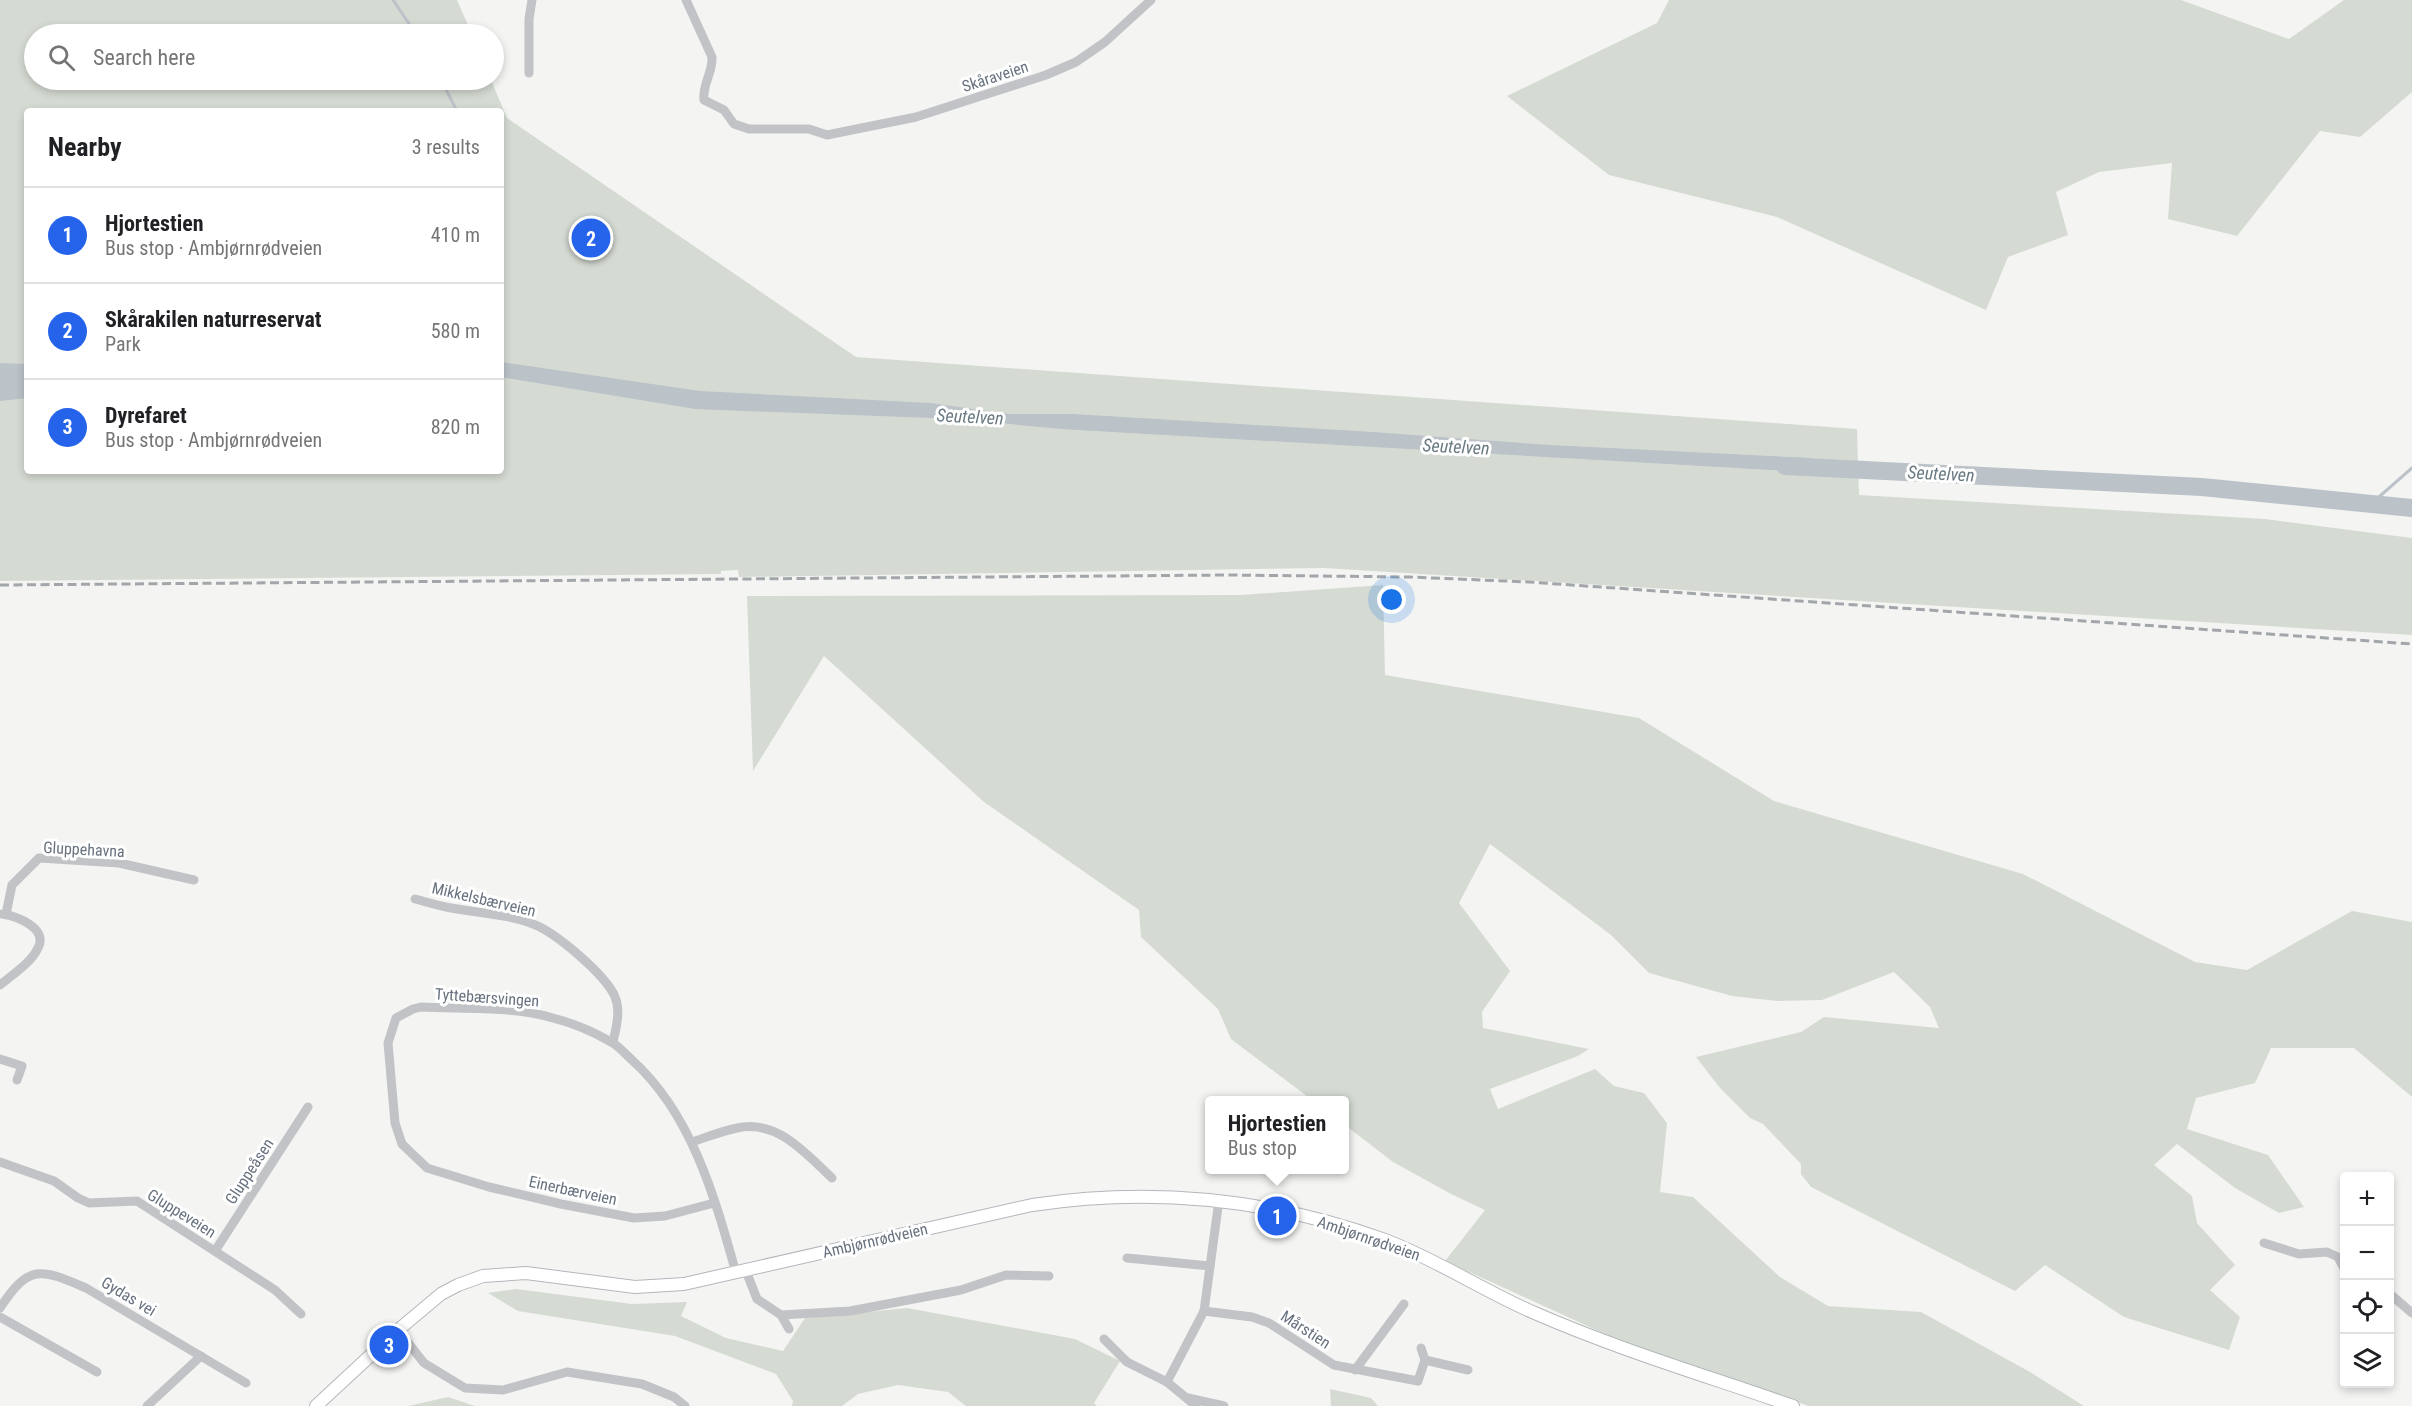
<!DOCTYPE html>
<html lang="en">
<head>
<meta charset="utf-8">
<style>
  :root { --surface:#fff; --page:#f2f2f2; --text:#202124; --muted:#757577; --line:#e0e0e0; --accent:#2563eb }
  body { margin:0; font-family:"Roboto Condensed",sans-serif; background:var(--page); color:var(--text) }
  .controls { position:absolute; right:18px; bottom:18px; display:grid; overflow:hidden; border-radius:6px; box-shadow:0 3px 9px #0003 }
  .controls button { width:54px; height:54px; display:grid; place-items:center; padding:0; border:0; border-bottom:2px solid var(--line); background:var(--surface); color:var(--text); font:30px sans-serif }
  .you { position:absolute; left:1392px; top:600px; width:21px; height:21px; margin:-15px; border:4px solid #fff; border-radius:50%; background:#1a73e8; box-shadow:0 0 0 9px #1a73e833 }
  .badge { display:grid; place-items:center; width:39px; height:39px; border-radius:50%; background:var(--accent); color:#fff; font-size:20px; font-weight:700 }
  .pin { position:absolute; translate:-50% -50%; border:3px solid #fff; box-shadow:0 2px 6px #0006 }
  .popup { position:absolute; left:1205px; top:1096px; width:144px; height:78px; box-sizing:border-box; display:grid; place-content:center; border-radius:6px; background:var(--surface); filter:drop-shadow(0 2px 4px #0005); font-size:20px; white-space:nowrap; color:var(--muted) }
  .popup b { font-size:22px; color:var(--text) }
  .popup::after { content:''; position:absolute; left:50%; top:100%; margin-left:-12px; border:12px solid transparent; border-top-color:var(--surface) }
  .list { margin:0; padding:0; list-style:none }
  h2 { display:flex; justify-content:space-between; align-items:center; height:78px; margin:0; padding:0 24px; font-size:26px }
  h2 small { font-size:20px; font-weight:400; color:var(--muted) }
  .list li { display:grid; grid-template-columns:39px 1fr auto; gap:18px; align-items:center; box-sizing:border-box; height:96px; padding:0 24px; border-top:2px solid var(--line) }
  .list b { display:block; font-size:22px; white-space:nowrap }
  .list p { margin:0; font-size:20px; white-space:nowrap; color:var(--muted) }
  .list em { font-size:20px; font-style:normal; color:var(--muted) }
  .icon { flex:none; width:33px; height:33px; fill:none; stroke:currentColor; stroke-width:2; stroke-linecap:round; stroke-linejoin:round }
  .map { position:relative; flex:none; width:2412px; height:1406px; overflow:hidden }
  .search { position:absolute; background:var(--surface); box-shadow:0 3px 9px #0003; left:24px; top:24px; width:480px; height:66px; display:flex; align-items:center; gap:15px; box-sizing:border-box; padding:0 21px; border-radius:33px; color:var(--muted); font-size:22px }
  .panel { position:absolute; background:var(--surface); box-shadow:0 3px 9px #0003; left:24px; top:108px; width:480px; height:366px; border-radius:6px }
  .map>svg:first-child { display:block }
  .green { fill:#d5dbd3; fill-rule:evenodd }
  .water { fill:#bbc2c8 }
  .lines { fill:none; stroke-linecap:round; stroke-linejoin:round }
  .stream { stroke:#bbc2c8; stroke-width:3 }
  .river { stroke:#bbc2c8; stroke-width:18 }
  .secondary-casing { stroke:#b3b7bb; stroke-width:14 }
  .street { stroke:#c1c3c6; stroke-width:9 }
  .secondary { stroke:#fff; stroke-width:12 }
  .rail { stroke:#a2a6ab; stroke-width:3; stroke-dasharray:9 4.5; stroke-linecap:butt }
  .labels { text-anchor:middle; stroke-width:6; stroke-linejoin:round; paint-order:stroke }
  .street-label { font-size:16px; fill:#68727f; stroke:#fff }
  .water-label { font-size:18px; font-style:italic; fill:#697982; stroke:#fff }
</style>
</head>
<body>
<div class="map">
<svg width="2412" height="1406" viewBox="0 0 2412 1406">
  <rect width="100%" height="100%" fill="#f4f5f2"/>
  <g class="green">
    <path d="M0 0H457L472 34H34V80H491L507 118 856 357 1857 429 1859 495 2265 519 2412 538V635L1324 568 739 577 738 570 721 571V574L0 581ZM27 111H501V471H27Z"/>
    <polygon points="1669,0 2181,0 2289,39 2344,0 2412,0 2412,92 2360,137 2320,131 2237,236 2168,219 2172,163 2099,172 2056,192 2068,235 2008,257 1986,310 1777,217 1609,175 1507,96 1657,23"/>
    <polygon points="1383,585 1385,675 1639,718 1774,801 2023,874 2195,962 2247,970 2352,911 2412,922 2412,1097 2354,1048 2271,1048 2255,1083 2196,1098 2187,1129 2268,1155 2304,1207 2279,1213 2235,1188 2177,1144 2154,1165 2192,1196 2197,1223 2235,1265 2210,1290 2240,1317 2229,1350 2124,1317 2045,1265 2015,1291 1811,1187 1801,1174 1801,1164 1763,1124 1750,1118 1720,1088 1696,1057 1801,1032 1824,1017 1939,1028 1930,1007 1894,972 1822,1000 1777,1001 1732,996 1649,973 1611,935 1490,844 1459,903 1510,971 1482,1012 1483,1028 1589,1049 1578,1056 1490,1089 1498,1109 1595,1069 1614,1086 1644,1093 1667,1123 1660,1192 1693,1197 1780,1277 1828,1306 1921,1312 2030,1372 2084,1406 1809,1406 1629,1345 1445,1261 1485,1210 1451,1194 1393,1162 1345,1125 1344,1100 1312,1100 1231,1039 1218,1009 1141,937 1139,910 984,802 824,656 753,771 747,596 1240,595"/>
    <polygon points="516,1289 632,1304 687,1302 681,1316 726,1338 783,1351 805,1318 907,1308 1075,1339 1120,1361 1094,1403 1097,1406 966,1406 948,1392 898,1385 858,1394 842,1406 792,1406 793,1401 776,1374 675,1336 518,1311 488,1293"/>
    <polygon points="1330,1389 1371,1398 1378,1406 1331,1406"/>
    <polygon points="448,1397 475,1406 408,1406"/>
  </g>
  <g class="water">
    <polygon points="501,362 700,391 930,403 1009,414 1073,414 1373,432 1549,445 1810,458 1807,472 1061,429 957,419 695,409 501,377"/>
    <polygon points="0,363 27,364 27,398 0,401"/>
  </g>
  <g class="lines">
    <g class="stream">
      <polyline points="393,0 416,34"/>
      <polyline points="441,80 457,111"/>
      <polyline points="2372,503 2412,468"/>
    </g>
    <polyline class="river" points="1785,466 2202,487 2412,508"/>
    <g class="secondary-casing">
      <path id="secondary" d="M316 1406 398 1330 441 1294 458 1285 483 1276 526 1273 635 1287 684 1284 1032 1205C1151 1187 1271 1199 1385 1240 1438 1260 1485 1292 1537 1314 1620 1350 1707 1376 1793 1406"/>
    </g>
    <g class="street">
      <path d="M686 0 712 57C713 72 702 85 704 100L724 110 734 124 749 129H809L827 135 916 117 1046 75 1076 62 1105 42 1151 0"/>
      <polyline points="529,73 529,19 532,0"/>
      <path d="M415 899C427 902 439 906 451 908 478 913 508 914 533 924 555 932 606 975 615 997 621 1011 616 1028 613 1042"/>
      <polyline points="6,914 12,885 39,858 119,863 194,880"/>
      <path d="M0 985C12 975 31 963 38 948 49 928 16 916 2 914"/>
      <polyline points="0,1059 22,1066 17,1080"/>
      <path d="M692 1142C707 1137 722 1131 737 1128 777 1119 805 1153 832 1178"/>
      <polyline points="0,1162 54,1181 78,1198 89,1203 137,1201 275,1290 301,1314"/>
      <path d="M714 1203 665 1216 634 1218 561 1204 489 1187 427 1168 402 1144 395 1123 388 1043 396 1018 413 1009 421 1007C463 1009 513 1006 553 1018 572 1023 594 1032 611 1042 619 1046 625 1054 632 1060 692 1114 715 1198 736 1273"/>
      <polyline points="2264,1243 2299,1254 2327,1252 2338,1257 2344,1268"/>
      <polyline points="215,1251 308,1107"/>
      <polyline points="1127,1258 1210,1266"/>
      <polyline points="746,1271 757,1299 781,1315 789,1329"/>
      <polyline points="2390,1294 2412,1313"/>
      <path d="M0 1308C29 1264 40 1268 86 1288L246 1383"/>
      <polyline points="1204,1311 1252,1317 1269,1323 1334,1365 1418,1381 1425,1360 1468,1370"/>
      <polyline points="781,1315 850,1311 961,1290 1006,1275 1049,1276"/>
      <polyline points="0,1317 97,1372"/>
      <polyline points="398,1330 424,1363 465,1388 503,1390 567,1372 642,1384 674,1397 685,1406"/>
      <polyline points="1104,1339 1127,1362 1167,1382"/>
      <polyline points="1421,1348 1425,1360"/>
      <polyline points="1355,1370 1404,1304"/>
      <polyline points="1188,1398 1224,1406"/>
      <polyline points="147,1406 201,1356"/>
      <polyline points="1196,1406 1167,1382 1204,1311 1219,1200"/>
    </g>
    <use href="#secondary" class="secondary"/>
    <polyline class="rail" points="0,585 1229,575 1410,577 1529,582 2412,644"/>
  </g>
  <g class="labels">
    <g class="street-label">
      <text transform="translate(995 76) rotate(-18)" y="6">Skåraveien</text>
      <text transform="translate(84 849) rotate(3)" y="6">Gluppehavna</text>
      <text transform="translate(484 899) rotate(13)" y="6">Mikkelsbærveien</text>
      <text transform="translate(487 997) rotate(4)" y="6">Tyttebærsvingen</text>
      <text transform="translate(249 1171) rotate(-57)" y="6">Gluppeåsen</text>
      <text transform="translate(573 1190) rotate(12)" y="6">Einerbærveien</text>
      <text transform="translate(182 1213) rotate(32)" y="6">Gluppeveien</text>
      <text transform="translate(1369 1238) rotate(19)" y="6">Ambjørnrødveien</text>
      <text transform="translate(875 1240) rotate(-13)" y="6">Ambjørnrødveien</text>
      <text transform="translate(129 1296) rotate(31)" y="6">Gydas vei</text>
      <text transform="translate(1306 1329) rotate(33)" y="6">Mårstien</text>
    </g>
    <g class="water-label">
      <text transform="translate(970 417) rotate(3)" y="6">Seutelven</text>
      <text transform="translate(1456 447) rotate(3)" y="6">Seutelven</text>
      <text transform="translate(1941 474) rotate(3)" y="6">Seutelven</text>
    </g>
  </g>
</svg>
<div class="controls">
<button>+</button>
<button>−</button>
<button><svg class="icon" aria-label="locate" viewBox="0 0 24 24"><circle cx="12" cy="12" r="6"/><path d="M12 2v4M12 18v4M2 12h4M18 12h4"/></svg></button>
<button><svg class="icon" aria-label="layers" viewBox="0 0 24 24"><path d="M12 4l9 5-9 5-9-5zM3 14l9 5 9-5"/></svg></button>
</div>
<div class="you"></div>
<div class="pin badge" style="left:1277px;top:1216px">1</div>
<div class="popup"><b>Hjortestien</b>Bus stop</div>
<div class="pin badge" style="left:591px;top:238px">2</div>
<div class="pin badge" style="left:389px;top:1345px">3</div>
<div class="search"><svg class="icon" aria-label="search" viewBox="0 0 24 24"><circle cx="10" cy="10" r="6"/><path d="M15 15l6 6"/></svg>Search here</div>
<section class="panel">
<h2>Nearby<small>3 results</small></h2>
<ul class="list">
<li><span class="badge">1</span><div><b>Hjortestien</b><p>Bus stop · Ambjørnrødveien</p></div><em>410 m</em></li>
<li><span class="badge">2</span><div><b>Skårakilen naturreservat</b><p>Park</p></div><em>580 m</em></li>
<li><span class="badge">3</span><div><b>Dyrefaret</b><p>Bus stop · Ambjørnrødveien</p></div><em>820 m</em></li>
</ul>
</section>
</div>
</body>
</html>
